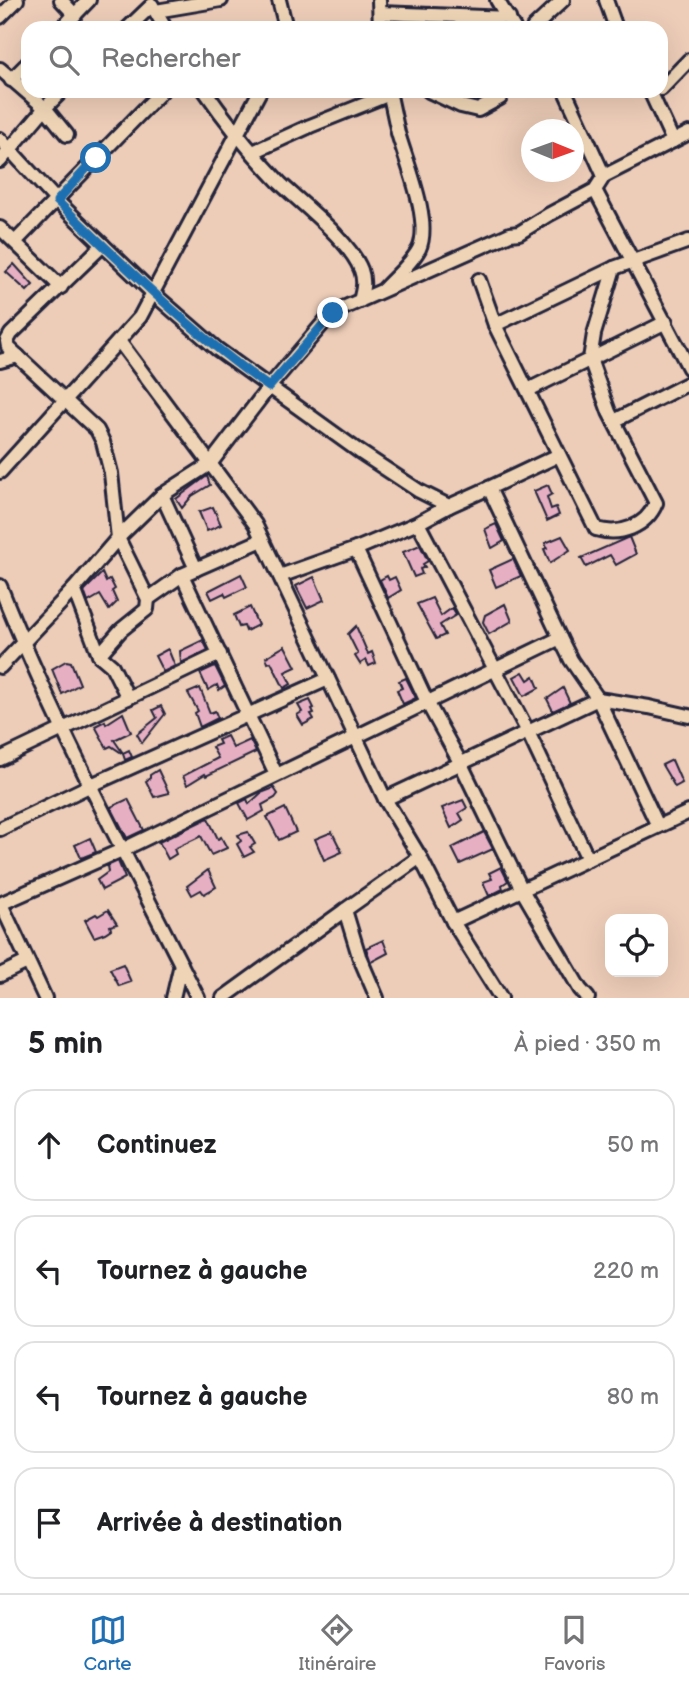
<!DOCTYPE html>
<html lang="fr">
<head>
<meta charset="utf-8">
<style>
  :root { --surface:#fff; --page:#f2f2f2; --text:#202124; --muted:#757577; --line:#e0e0e0; --accent:#1f6fb2 }
  body { margin:0; font-family:"Balsamiq Sans",sans-serif; background:var(--page); color:var(--text) }
  .controls { position:absolute; right:21px; bottom:21px; display:grid; overflow:hidden; border-radius:14px; box-shadow:0 7px 28px #0002 }
  .controls button { width:63px; height:63px; display:grid; place-items:center; padding:0; border:0; border-bottom:2px solid var(--line); background:var(--surface); color:var(--text); font:35px sans-serif }
  .compass { position:absolute; left:521px; top:119px; width:63px; height:63px; border-radius:50%; background:var(--surface); box-shadow:0 7px 28px #0002; rotate:91deg }
  .stop { position:absolute; width:21px; height:21px; margin:-16px; border:5px solid #1f6fb2; border-radius:50%; background:#fff }
  .stop.end { background:#1f6fb2; border-color:#fff; box-shadow:0 2px 7px #0008 }
  .list { margin:0; padding:0; list-style:none }
  h2 { display:flex; justify-content:space-between; align-items:center; height:91px; margin:0; padding:0 28px; font-size:30px }
  h2 small { font-size:23px; font-weight:400; color:var(--muted) }
  .list li { display:grid; grid-template-columns:46px 1fr auto; gap:21px; align-items:center; box-sizing:border-box; height:112px; margin:0 14px 14px; padding:0 14px; border:2px solid var(--line); border-radius:21px }
  .list b { display:block; font-size:26px; white-space:nowrap }
  .list em { font-size:23px; font-style:normal; color:var(--muted) }
  .icon { flex:none; width:38px; height:38px; fill:none; stroke:currentColor; stroke-width:2; stroke-linecap:round; stroke-linejoin:round }
  .map { position:relative; flex:none; width:689px; height:998px; overflow:hidden }
  .search { position:absolute; background:var(--surface); box-shadow:0 7px 28px #0002; left:21px; right:21px; top:21px; height:77px; display:flex; align-items:center; gap:18px; box-sizing:border-box; padding:0 24px; border-radius:21px; color:var(--muted); font-size:26px }
  .sheet { height:595px; background:var(--surface) }
  nav { display:flex; justify-content:space-around; align-items:center; box-sizing:border-box; height:98px; border-top:2px solid var(--line); background:var(--surface); font-size:19px; color:var(--muted) }
  nav a { display:grid; justify-items:center; gap:4px }
  nav .on { color:var(--accent) }
  .map>svg:first-child { display:block }
  .building { fill:#e7afc2; stroke:#22223b; stroke-width:2 }
  .lines { fill:none; stroke-linecap:round; stroke-linejoin:round }
  .minor-casing { stroke:#22223b; stroke-width:18 }
  .minor { stroke:#efd5b6; stroke-width:12 }
  .route { stroke:#1f6fb2; stroke-width:9 }
</style>
</head>
<body>
<div class="map">
<svg width="689" height="998" viewBox="0 0 689 998">
  <rect width="100%" height="100%" fill="#edcdb8"/>
  <filter id="ink" filterUnits="userSpaceOnUse"><feTurbulence type="fractalNoise" baseFrequency=".0143" numOctaves="2"/><feDisplacementMap in="SourceGraphic" scale="14" xChannelSelector="R" yChannelSelector="G"/><feConvolveMatrix kernelMatrix="1 2 1 2 8 2 1 2 1" color-interpolation-filters="sRGB"/></filter>
  <g filter="url(#ink)">
    <g class="building">
      <polygon points="14,264 33,285 27,291 6,272"/>
      <polygon points="207,476 210,485 192,496 182,508 176,499"/>
      <polygon points="548,485 552,494 547,497 551,509 556,507 559,515 547,521 534,491"/>
      <polygon points="213,507 221,525 207,531 199,512"/>
      <polygon points="496,524 504,541 492,548 485,529"/>
      <polygon points="562,536 570,550 550,563 544,549 547,548 545,543"/>
      <polygon points="629,537 636,554 616,565 610,555 586,567 581,558"/>
      <polygon points="420,545 428,561 423,564 425,567 420,569 422,574 414,577 403,552"/>
      <polygon points="513,559 521,576 496,587 489,570"/>
      <polygon points="102,573 106,582 110,579 115,589 112,591 117,602 109,610 100,595 88,602 84,591"/>
      <polygon points="241,574 247,587 226,597 224,593 212,599 208,591"/>
      <polygon points="387,576 389,580 395,577 401,590 388,598 380,580"/>
      <polygon points="314,577 324,600 307,608 296,586"/>
      <polygon points="432,598 441,616 452,608 456,615 440,625 445,635 436,639 417,604"/>
      <polygon points="505,604 512,621 489,634 483,622 485,615"/>
      <polygon points="250,607 258,625 246,631 244,626 239,627 234,615"/>
      <polygon points="356,626 368,654 372,652 376,663 369,666 366,660 360,664 355,656 358,654 348,634"/>
      <polygon points="203,640 208,650 181,663 180,651"/>
      <polygon points="285,646 296,667 285,672 291,684 284,688 271,662 268,663 266,657"/>
      <polygon points="168,649 175,666 163,672 155,656"/>
      <polygon points="66,661 71,662 80,684 62,694 52,669"/>
      <polygon points="215,666 225,686 219,690 217,685 208,690 200,673"/>
      <polygon points="523,672 528,680 534,676 539,688 524,696 514,677"/>
      <polygon points="406,678 416,698 403,704 397,690 402,688 399,681"/>
      <polygon points="200,688 210,713 215,711 218,718 200,727 195,713 198,711 188,693"/>
      <polygon points="563,688 570,703 553,711 547,699"/>
      <polygon points="310,700 314,708 312,709 314,713 311,714 314,719 303,725 297,715 302,712 298,705"/>
      <polygon points="161,706 165,714 142,743 137,734 157,718 153,710"/>
      <polygon points="123,713 131,732 114,740 123,753 129,750 132,757 125,760 123,754 111,746 107,748 95,726 105,721 106,724"/>
      <polygon points="227,736 233,748 250,740 256,752 206,776 205,774 187,785 183,776 218,758 212,747 220,744 218,740"/>
      <polygon points="672,760 682,783 675,787 662,765"/>
      <polygon points="158,770 169,793 154,797 146,781 150,778 150,775"/>
      <polygon points="274,788 278,794 275,798 262,805 264,811 248,820 239,803 247,799 249,804 261,793"/>
      <polygon points="128,799 144,830 127,838 111,807"/>
      <polygon points="463,800 467,808 459,813 463,820 451,828 442,808"/>
      <polygon points="285,808 296,832 279,840 267,817"/>
      <polygon points="208,818 218,839 221,837 227,848 211,855 201,836 174,849 176,854 168,859 159,842"/>
      <polygon points="248,832 255,844 250,847 254,852 244,857 237,844 241,841 238,835"/>
      <polygon points="332,832 342,852 324,860 315,839"/>
      <polygon points="484,832 493,849 460,864 452,848"/>
      <polygon points="90,838 96,852 81,858 75,845"/>
      <polygon points="118,861 125,878 102,890 97,880 108,872 107,866"/>
      <polygon points="501,867 508,881 502,885 503,889 489,896 483,882 492,879 489,873"/>
      <polygon points="208,870 216,887 204,894 201,890 192,895 187,886"/>
      <polygon points="108,910 117,924 110,926 111,929 105,933 94,937 85,920 96,914 98,916"/>
      <polygon points="383,940 388,953 371,962 366,948"/>
      <polygon points="123,964 131,982 119,986 110,969"/>
    </g>
    <g class="lines">
      <g class="minor-casing">
        <g id="minor">
          <polyline points="61,0 75,15"/>
          <polyline points="279,0 286,28"/>
          <polyline points="379,0 380,28"/>
          <polyline points="497,0 514,28"/>
          <polyline points="606,0 616,28"/>
          <polyline points="153,7 165,28"/>
          <polyline points="156,11 221,0"/>
          <polyline points="380,13 509,18"/>
          <polyline points="0,17 17,0"/>
          <polyline points="62,28 89,0"/>
          <polyline points="128,28 152,5"/>
          <polyline points="533,28 563,0"/>
          <polyline points="0,69 45,108 67,135"/>
          <polyline points="11,80 28,63"/>
          <polyline points="661,89 689,60"/>
          <path d="M205 91C228 124 252 154 280 183 303 205 350 241 361 270 365 281 363 290 360 301"/>
          <polyline points="429,91 461,106 478,110 500,98 502,91"/>
          <polyline points="565,91 604,176"/>
          <polyline points="650,91 673,141"/>
          <polyline points="0,139 57,201 154,294 217,349 360,452 419,491 449,506 489,488 560,638"/>
          <polyline points="253,152 310,126 390,94"/>
          <polyline points="0,161 45,108 62,91"/>
          <polyline points="595,190 689,368"/>
          <polyline points="0,228 61,287"/>
          <polyline points="15,242 162,91"/>
          <path d="M479 280 495 325 596 529C620 536 646 527 656 503L609 412 590 359 594 334 614 268"/>
          <path d="M384 289C395 277 411 264 419 249 432 221 406 162 398 133 395 119 392 105 389 91"/>
          <polyline points="495,325 614,268 689,241"/>
          <polyline points="119,341 255,524 385,799 420,857 453,922 501,998"/>
          <polyline points="0,361 18,356"/>
          <polyline points="528,390 666,322"/>
          <polyline points="614,421 689,383"/>
          <polyline points="0,472 140,317 260,91"/>
          <polyline points="489,488 559,455"/>
          <polyline points="162,495 196,569"/>
          <polyline points="418,523 528,732 588,859"/>
          <polyline points="356,549 418,523 449,506"/>
          <polyline points="182,575 276,774"/>
          <polyline points="280,576 356,549 427,702 461,764 522,890 580,989 588,998"/>
          <path d="M0 586C56 728 130 862 198 998"/>
          <polyline points="74,589 99,655 112,666 128,698"/>
          <polyline points="148,599 182,575 262,540"/>
          <polyline points="99,655 121,630 147,609 148,599 118,538 111,473 103,442 97,430 8,347 7,341 11,334 103,245"/>
          <polyline points="0,667 74,589 118,538 162,495 210,464 269,387 326,320 341,309 510,234 519,233 548,215 595,190 604,176 689,133"/>
          <polyline points="0,759 220,654"/>
          <polyline points="385,799 598,699 649,707 689,716"/>
          <polyline points="0,829 89,786 328,679"/>
          <polyline points="0,904 122,850 560,638 571,660 598,699 658,826"/>
          <polyline points="1,904 45,998"/>
          <polyline points="453,922 689,812"/>
          <polyline points="0,975 27,962"/>
          <polyline points="173,998 181,964"/>
          <polyline points="223,998 345,910"/>
          <polyline points="377,998 359,956 345,910 420,857"/>
        </g>
      </g>
      <use href="#minor" class="minor"/>
    </g>
  </g>
  <g class="lines" filter="url(#ink)">
    <path class="route" d="M96 158 57 201C125 266 192 333 269 387L333 313"/>
  </g>
</svg>
<div class="controls">
<button><svg class="icon" aria-label="locate" viewBox="0 0 24 24"><circle cx="12" cy="12" r="6"/><path d="M12 2v4M12 18v4M2 12h4M18 12h4"/></svg></button>
</div>
<svg class="compass" viewBox="-18 -18 36 36"><path d="M0-13l5 13h-10z" fill="#e53935"/><path d="M0 13l5-13h-10z" fill="#757577"/></svg>
<div class="stop" style="left:96px;top:158px"></div>
<div class="stop end" style="left:333px;top:313px"></div>
<div class="search"><svg class="icon" aria-label="search" viewBox="0 0 24 24"><circle cx="10" cy="10" r="6"/><path d="M15 15l6 6"/></svg>Rechercher</div>
</div>
<section class="sheet">
<h2>5 min<small>À pied · 350 m</small></h2>
<ul class="list">
<li><svg class="icon" aria-label="ahead" viewBox="0 0 24 24"><path d="M12 20V5M6 11l6-6 6 6"/></svg><div><b>Continuez</b></div><em>50 m</em></li>
<li><svg class="icon" aria-label="left" viewBox="0 0 24 24"><path d="M17 20v-9H6M10 6l-5 5 5 5"/></svg><div><b>Tournez à gauche</b></div><em>220 m</em></li>
<li><svg class="icon" aria-label="left" viewBox="0 0 24 24"><path d="M17 20v-9H6M10 6l-5 5 5 5"/></svg><div><b>Tournez à gauche</b></div><em>80 m</em></li>
<li><svg class="icon" aria-label="arrive" viewBox="0 0 24 24"><path d="M6 21V4h12l-3 4 3 4H6"/></svg><div><b>Arrivée à destination</b></div></li>
</ul>
</section>
<nav>
<a class="on"><svg class="icon" aria-label="map" viewBox="0 0 24 24"><path d="M3 6l6-2 6 2 6-2v14l-6 2-6-2-6 2zM9 4v14M15 6v14"/></svg>Carte</a>
<a><svg class="icon" aria-label="directions" viewBox="0 0 24 24"><path d="M12 3l9 9-9 9-9-9zM9 14v-3h6M13 9l2 2-2 2"/></svg>Itinéraire</a>
<a><svg class="icon" aria-label="saved" viewBox="0 0 24 24"><path d="M7 4h10v16l-5-4-5 4z"/></svg>Favoris</a>
</nav>
</body>
</html>
